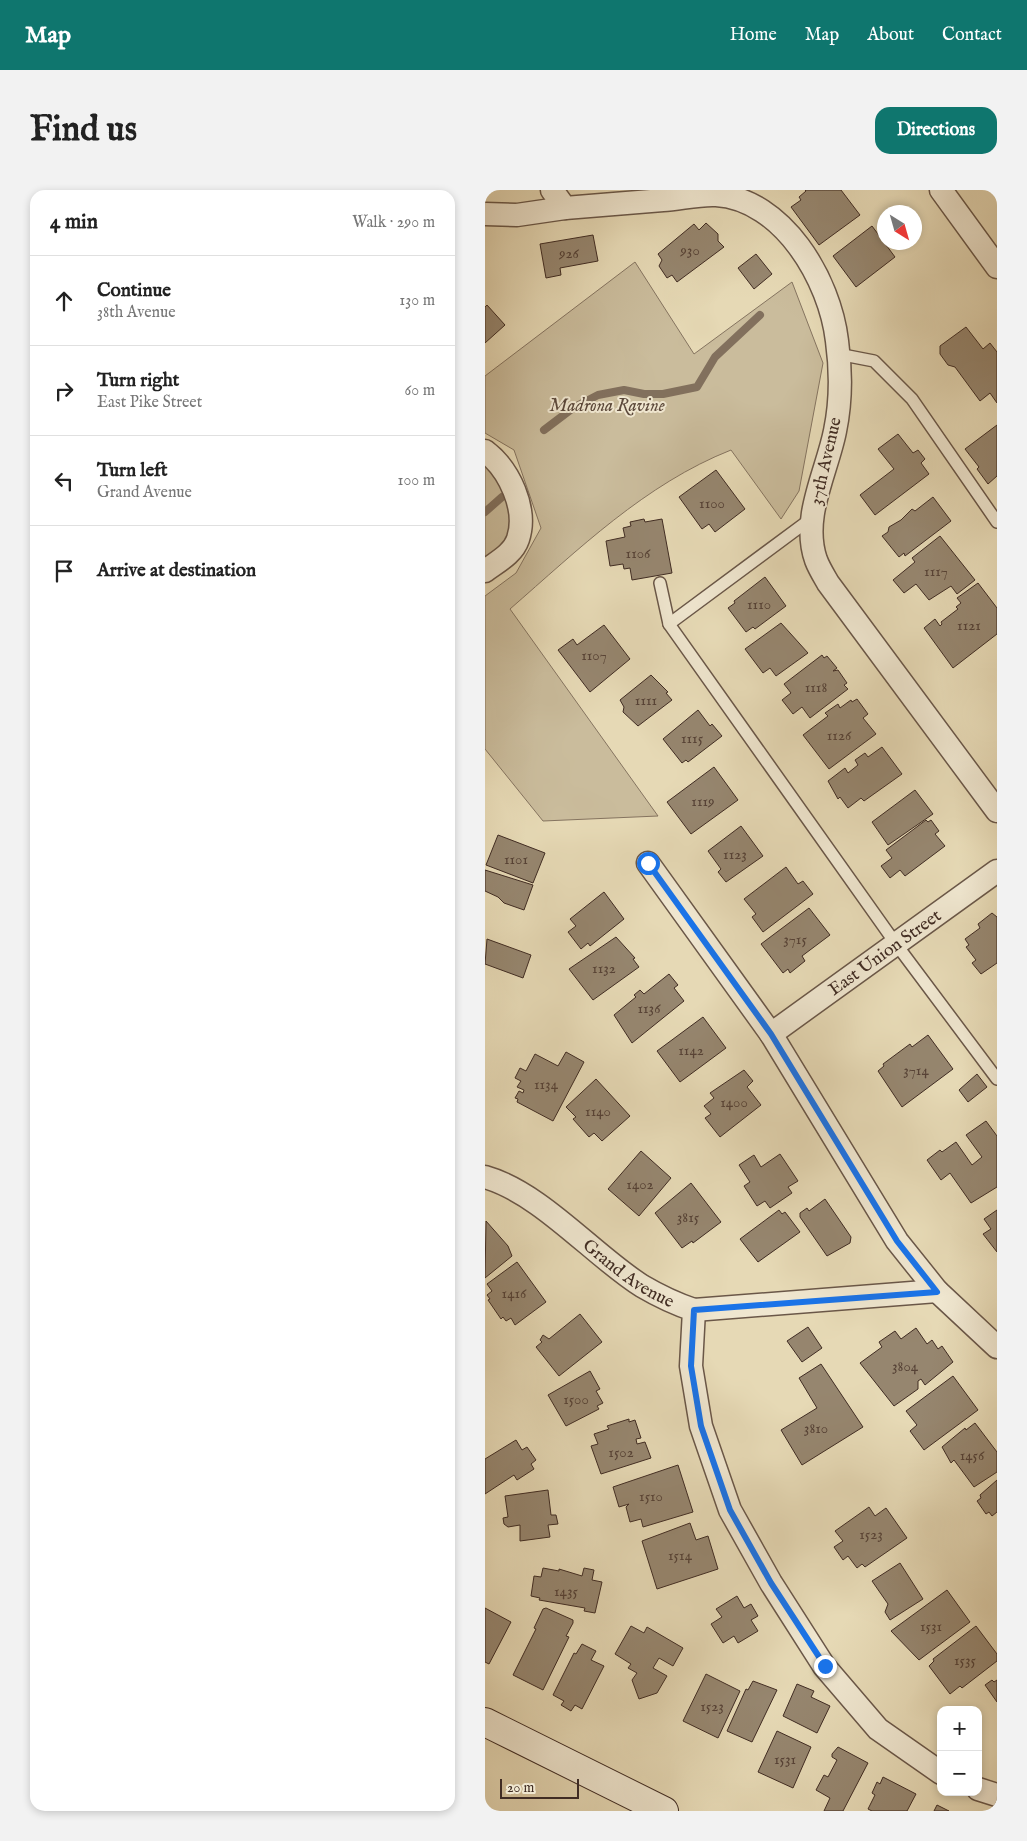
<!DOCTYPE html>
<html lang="en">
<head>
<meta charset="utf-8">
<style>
  :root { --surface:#fff; --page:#f2f2f2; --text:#222; --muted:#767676; --line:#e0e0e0; --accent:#0f766e }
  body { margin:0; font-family:"IM FELL English",serif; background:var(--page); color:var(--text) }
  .controls { position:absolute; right:15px; bottom:15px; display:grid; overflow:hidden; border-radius:10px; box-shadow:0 2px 8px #0003 }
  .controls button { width:45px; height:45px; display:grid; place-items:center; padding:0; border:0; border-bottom:1px solid var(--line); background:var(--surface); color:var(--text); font:25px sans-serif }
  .compass { position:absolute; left:392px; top:15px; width:45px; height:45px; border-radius:50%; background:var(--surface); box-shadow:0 2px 8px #0003; rotate:143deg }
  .scale { position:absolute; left:15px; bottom:12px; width:79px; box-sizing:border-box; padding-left:5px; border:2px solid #402c23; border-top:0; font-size:14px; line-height:18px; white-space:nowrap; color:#402c23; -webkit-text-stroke:4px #efe6cf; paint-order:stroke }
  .stop { position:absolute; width:15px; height:15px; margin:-11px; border:4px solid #1a73e8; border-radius:50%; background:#fff }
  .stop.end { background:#1a73e8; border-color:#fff; box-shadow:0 1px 5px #0008 }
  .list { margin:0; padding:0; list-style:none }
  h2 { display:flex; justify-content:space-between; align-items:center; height:65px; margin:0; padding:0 20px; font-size:21px }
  h2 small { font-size:16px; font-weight:400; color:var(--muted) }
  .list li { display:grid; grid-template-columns:32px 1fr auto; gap:15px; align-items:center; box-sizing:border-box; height:90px; padding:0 20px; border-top:1px solid var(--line) }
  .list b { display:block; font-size:19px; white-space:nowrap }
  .list p { margin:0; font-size:16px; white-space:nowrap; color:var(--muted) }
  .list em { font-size:16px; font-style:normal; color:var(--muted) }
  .icon { flex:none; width:28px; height:28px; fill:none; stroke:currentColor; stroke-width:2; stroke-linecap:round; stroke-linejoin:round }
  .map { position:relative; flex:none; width:512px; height:1621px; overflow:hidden; border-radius:15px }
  header { display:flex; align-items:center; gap:30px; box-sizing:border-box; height:70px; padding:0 25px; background:var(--accent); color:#fff }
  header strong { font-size:24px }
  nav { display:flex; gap:28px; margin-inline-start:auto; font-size:18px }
  .intro { display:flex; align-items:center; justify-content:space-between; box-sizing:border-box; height:120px; padding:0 30px }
  h1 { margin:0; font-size:35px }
  .button { padding:12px 22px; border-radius:15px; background:var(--accent); color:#fff; font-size:18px; font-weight:700 }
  main { display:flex; gap:30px; padding:0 30px }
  aside { flex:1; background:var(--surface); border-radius:15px; box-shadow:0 2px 8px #0003 }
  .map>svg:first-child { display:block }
  .green { fill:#cabc9c; stroke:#857460 }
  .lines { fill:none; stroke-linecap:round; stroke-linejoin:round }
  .stream { stroke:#82705d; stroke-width:8 }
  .building { fill:#96866f; stroke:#402c23 }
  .lane-casing { stroke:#6a5748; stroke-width:14 }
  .street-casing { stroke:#6a5748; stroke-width:25 }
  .secondary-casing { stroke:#402c23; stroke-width:30 }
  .lane { stroke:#efe6cf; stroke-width:11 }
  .street { stroke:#efe6cf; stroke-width:22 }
  .secondary { stroke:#efe6cf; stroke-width:28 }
  .route { stroke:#1a73e8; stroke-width:6 }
  .labels { text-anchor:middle; stroke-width:4; stroke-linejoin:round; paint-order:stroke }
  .number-label { font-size:15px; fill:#564236 }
  .park-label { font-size:18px; font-style:italic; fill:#5c493b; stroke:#efe6cf }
  .street-label { font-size:18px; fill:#402c23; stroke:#efe6cf }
</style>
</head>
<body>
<header>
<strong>Map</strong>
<nav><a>Home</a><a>Map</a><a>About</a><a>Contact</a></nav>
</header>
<div class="intro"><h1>Find us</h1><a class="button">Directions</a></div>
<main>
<aside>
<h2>4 min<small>Walk · 290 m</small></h2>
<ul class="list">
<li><svg class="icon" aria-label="ahead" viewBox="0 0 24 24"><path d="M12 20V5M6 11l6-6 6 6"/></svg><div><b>Continue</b><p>38th Avenue</p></div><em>130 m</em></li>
<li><svg class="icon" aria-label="right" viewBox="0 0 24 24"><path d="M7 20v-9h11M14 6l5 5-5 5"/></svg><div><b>Turn right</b><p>East Pike Street</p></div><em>60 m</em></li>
<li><svg class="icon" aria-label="left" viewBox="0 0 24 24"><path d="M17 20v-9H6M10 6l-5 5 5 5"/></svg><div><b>Turn left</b><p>Grand Avenue</p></div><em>100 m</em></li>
<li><svg class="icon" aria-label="arrive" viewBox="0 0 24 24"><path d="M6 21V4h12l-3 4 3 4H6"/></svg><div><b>Arrive at destination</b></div></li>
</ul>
</aside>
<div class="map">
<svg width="512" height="1621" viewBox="0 0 512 1621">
  <rect width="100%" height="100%" fill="#e6d9b5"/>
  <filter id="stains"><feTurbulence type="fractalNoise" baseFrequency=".004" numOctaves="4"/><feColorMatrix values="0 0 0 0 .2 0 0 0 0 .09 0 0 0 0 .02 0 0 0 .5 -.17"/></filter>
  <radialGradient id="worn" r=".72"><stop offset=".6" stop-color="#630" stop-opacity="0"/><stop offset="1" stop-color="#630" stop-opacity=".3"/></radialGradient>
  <g class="green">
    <path d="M150 72 209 164 307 92 338 173 314 301 296 329 246 260C160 294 93 360 25 419L173 626 58 631 0 559V406L31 383 56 338 29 260 0 243V186Z"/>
    <polygon points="0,261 37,331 0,381"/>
  </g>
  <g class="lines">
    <g class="stream">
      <polyline points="59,240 88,218 113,205 139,200 159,204 178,204 212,197 230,167 275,125"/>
      <polyline points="0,322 17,307"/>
    </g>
  </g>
  <g class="building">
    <polygon points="320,0 356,0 375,25 334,55 306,17 316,10 314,7 321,1"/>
    <polygon points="221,33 233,44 233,51 239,57 192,92 187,85 182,88 174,76 177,70 173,64 209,34 214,40"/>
    <polygon points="387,36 410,67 371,97 348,66"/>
    <polygon points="108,45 113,71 75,78 76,85 61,88 55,54"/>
    <polygon points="271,64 287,84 269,99 253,78"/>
    <polygon points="2,115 20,135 0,153 0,117"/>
    <polygon points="481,137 498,159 505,153 512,162 512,213 505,203 495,211 470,177 463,175 455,164 455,156"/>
    <polygon points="512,235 512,286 503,294 492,279 494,277 480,259"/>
    <polygon points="413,244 428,263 433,260 440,269 436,273 444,284 390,325 375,305 409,279 393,259"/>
    <polygon points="231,280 260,319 230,342 224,334 217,339 194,307"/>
    <polygon points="448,307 466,331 420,366 419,363 414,367 397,346 403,342 404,337 416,330 427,319 430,321"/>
    <polygon points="159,329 160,332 177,329 187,383 147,390 145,378 139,379 138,374 125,376 121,351 140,347 138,338 146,336 145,332"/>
    <polygon points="455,346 490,390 472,404 466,396 444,410 431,394 419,403 408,390 430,372 427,368"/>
    <polygon points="280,387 301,416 270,439 268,437 261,442 243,418 250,413 249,411"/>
    <polygon points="493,393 512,418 512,444 468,478 439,438 450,429 455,436 457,434 456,432 473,419 471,417 476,413 472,408"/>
    <polygon points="296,433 323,463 291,486 285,478 278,483 260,459"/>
    <polygon points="119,435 145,469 105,502 73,460 88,449 92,455"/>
    <polygon points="337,465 339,468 342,466 352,478 348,481 353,480 362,493 359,495 363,499 325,528 317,517 308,524 297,510 306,503 299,494"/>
    <polygon points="166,485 183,502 181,503 187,510 153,536 138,522 139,517 135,510"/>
    <polygon points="372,509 383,524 378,528 391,544 344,579 318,545 343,526 340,523 353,514 355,518 366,510 367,512"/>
    <polygon points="213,520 225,536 227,534 237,546 203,572 201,570 197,573 178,549"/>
    <polygon points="397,557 417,584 379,611 376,608 363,618 355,607 353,609 343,591 360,578 363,583 373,575 370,570 380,563 383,567"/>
    <polygon points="229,577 253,610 206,644 182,612"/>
    <polygon points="430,600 448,624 403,655 387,632"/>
    <polygon points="441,630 443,632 446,630 454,641 450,644 460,656 420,686 415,680 405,688 396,676 407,668 401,660"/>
    <polygon points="256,636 278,666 241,692 233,682 236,679 223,661"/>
    <polygon points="13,645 60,663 48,693 1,675"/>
    <polygon points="301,677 313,694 318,691 328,704 278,742 267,727 271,724 259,709"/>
    <polygon points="0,680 48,695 39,720 19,713 13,707 0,701"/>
    <polygon points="119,702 139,729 105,756 103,753 96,759 83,742 91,736 85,729"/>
    <polygon points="324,718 345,745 317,766 320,771 305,783 303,779 298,783 276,754"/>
    <polygon points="507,723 512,727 512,773 496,784 487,773 491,770 481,757 484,755 480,749 495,738 493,734"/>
    <polygon points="131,747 150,768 148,769 154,777 108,810 84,779"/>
    <polygon points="2,749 46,765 38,788 0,774"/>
    <polygon points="184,784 193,795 189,798 199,811 147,853 129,825 151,807 149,805 155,800 159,804"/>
    <polygon points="218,827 241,858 195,892 172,861"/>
    <polygon points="443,845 468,879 417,917 393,881 399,876 398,874 425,854 427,857"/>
    <polygon points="81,862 99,872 68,931 32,912 33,909 30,908 34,901 38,903 39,900 32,897 36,891 30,888 35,878 41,881 50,864 73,876"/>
    <polygon points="259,880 268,891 262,897 276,915 235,947 220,928 226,924 219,916 229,908 225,903"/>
    <polygon points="492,884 502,897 483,912 474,900"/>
    <polygon points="111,889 145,926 117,951 109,943 104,947 88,929 91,927 81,917"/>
    <polygon points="501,931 512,946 512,997 486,1013 465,983 456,990 442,970 455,960 457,962 471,952 487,975 497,967 481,945"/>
    <polygon points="156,961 186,988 154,1026 123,999"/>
    <polygon points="295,964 313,991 303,997 307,1003 285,1018 280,1011 272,1016 259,996 265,992 254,975 269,965 276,977"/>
    <polygon points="206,993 236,1032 208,1053 207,1051 197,1058 170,1023"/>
    <polygon points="340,1009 366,1047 365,1053 342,1066 315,1027 315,1023 322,1018 324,1021"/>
    <polygon points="294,1020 297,1024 300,1022 315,1042 273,1072 255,1049"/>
    <polygon points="512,1020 512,1062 498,1044 506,1039 499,1029"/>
    <polygon points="1,1031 23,1056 27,1066 0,1088"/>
    <polygon points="32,1072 61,1112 30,1135 26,1128 21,1131 18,1127 16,1129 3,1110 5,1109 2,1105 7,1101 2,1094"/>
    <polygon points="95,1124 117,1152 74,1186 51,1157 57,1152 55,1150 58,1145 64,1149"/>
    <polygon points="323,1137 337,1158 317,1172 302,1151"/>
    <polygon points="431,1138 442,1154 447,1150 453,1159 457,1156 468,1172 440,1195 436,1189 433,1191 433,1199 409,1216 375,1173 397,1157 394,1152 410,1141 416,1149"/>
    <polygon points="336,1174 378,1237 317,1275 296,1240 332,1218 314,1188"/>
    <polygon points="105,1181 115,1199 111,1201 118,1213 112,1216 114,1219 81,1236 63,1205"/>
    <polygon points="468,1186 493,1220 439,1260 425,1241 432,1235 421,1221"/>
    <polygon points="144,1229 144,1232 150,1230 156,1248 151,1249 152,1254 160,1252 166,1268 116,1284 106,1256 113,1254 109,1244 124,1239 122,1236"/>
    <polygon points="490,1233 512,1262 512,1282 489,1297 469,1270 466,1273 457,1257 480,1238 481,1240"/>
    <polygon points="31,1250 37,1260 42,1257 51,1270 46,1274 49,1279 32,1290 29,1285 0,1304 0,1269"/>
    <polygon points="193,1275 208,1322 158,1337 156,1329 145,1332 141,1317 144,1314 134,1317 128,1297"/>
    <polygon points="512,1290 512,1322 507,1326 504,1322 501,1324 492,1311 496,1308 495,1305"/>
    <polygon points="63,1300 66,1325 71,1325 73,1334 63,1335 65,1347 35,1351 35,1335 23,1337 19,1334 18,1328 23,1327 20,1306"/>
    <polygon points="384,1317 390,1326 401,1318 422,1348 380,1377 377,1374 372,1378 363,1366 358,1370 349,1357 358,1351 350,1341"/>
    <polygon points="205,1333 211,1350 223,1346 233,1379 172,1399 157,1351"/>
    <polygon points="415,1373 438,1409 405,1430 400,1422 403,1414 387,1391"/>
    <polygon points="58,1378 74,1381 74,1379 97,1386 99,1378 109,1380 107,1390 117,1392 110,1423 99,1421 100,1418 54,1410 55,1408 46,1406 49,1386 56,1387"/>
    <polygon points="462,1400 485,1432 434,1470 406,1441"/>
    <polygon points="252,1406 259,1418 266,1414 273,1426 266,1430 273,1441 253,1453 249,1446 238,1453 226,1434 237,1427 231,1419"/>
    <polygon points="0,1418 26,1432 4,1474 0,1472"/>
    <polygon points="61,1418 88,1430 88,1433 81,1446 84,1447 58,1500 28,1485 51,1439 49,1438 58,1419"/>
    <polygon points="146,1436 159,1443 162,1437 198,1458 188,1476 174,1468 168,1478 182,1486 172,1503 154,1509 147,1490 152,1483 143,1478 146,1474 130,1464"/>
    <polygon points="491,1436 512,1464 512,1471 477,1498 475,1496 465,1504 444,1476 449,1471 448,1469"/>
    <polygon points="97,1454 111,1461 106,1470 119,1476 97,1519 90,1515 86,1521 76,1515 79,1511 68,1505 89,1463 91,1464"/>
    <polygon points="221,1484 255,1501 233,1548 198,1531"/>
    <polygon points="507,1490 509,1492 512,1490 512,1512 500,1495"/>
    <polygon points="268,1491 292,1500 267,1552 242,1541 261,1499 263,1500"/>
    <polygon points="312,1494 329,1501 326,1507 345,1516 332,1543 298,1526"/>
    <polygon points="292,1541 326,1557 308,1598 273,1582"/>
    <polygon points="353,1557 383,1573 358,1621 339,1621 345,1608 331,1600 339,1585 343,1587 352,1570 347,1567 347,1564"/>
    <polygon points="398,1587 431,1604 422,1621 387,1621 383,1619 390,1605 387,1603 392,1592 395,1594"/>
    <polygon points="452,1615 464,1621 449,1621"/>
  </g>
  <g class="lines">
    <g class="lane-casing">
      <g id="lane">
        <polyline points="353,164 389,171 427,209 512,332"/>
        <polyline points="175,393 184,434 411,754 512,889"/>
        <polyline points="184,434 327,328"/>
      </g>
    </g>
    <g class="street-casing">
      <g id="street">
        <path d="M67 0 80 18C113 15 145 13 178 10 195 9 214 4 231 5 298 9 345 90 352 151 356 180 356 212 350 241 342 282 316 327 331 370 334 378 339 386 343 393L512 621"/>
        <polyline points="456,0 512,77"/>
        <polyline points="0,24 32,25 80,18"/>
        <path d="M0 261C24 279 43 319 33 349 28 364 12 372 0 381"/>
        <polyline points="163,673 286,844 412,1051 452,1101 512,1157"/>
        <path id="s1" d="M286 844 512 681"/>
        <path id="s2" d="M0 987C56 1003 108 1065 157 1096 174 1106 191 1114 209 1120L206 1176 216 1236 245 1320 286 1393 339 1476 393 1539 456 1583"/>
        <polyline points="209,1120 452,1101"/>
        <polyline points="493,1599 512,1605"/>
      </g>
    </g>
    <g class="secondary-casing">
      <polyline id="secondary" points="0,1532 179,1621"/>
    </g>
    <use href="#lane" class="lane"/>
    <use href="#street" class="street"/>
    <use href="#secondary" class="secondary"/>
  </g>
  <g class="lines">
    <polyline class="route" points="163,673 286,844 412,1051 452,1102 209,1120 206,1176 216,1236 245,1320 286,1393 340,1476"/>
  </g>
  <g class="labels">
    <g class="number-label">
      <text x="205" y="65">930</text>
      <text x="84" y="68">926</text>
      <text x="227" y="318">1100</text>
      <text x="153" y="368">1106</text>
      <text x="451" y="386">1117</text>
      <text x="274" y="419">1110</text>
      <text x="484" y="440">1121</text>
      <text x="109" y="470">1107</text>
      <text x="331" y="502">1118</text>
      <text x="161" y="515">1111</text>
      <text x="354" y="550">1126</text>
      <text x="207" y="553">1115</text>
      <text x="218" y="616">1119</text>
      <text x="250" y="669">1123</text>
      <text x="31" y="674">1101</text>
      <text x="310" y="754">3715</text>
      <text x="119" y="783">1132</text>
      <text x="164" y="823">1136</text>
      <text x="206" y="865">1142</text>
      <text x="431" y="885">3714</text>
      <text x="61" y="899">1134</text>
      <text x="249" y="917">1400</text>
      <text x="113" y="926">1140</text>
      <text x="155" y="999">1402</text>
      <text x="203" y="1032">3815</text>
      <text x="29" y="1108">1416</text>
      <text x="420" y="1181">3804</text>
      <text x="91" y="1214">1500</text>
      <text x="331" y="1243">3810</text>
      <text x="136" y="1267">1502</text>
      <text x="487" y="1270">1456</text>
      <text x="166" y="1311">1510</text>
      <text x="386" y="1349">1523</text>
      <text x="195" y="1370">1514</text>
      <text x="81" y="1406">1435</text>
      <text x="446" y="1441">1531</text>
      <text x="480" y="1475">1535</text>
      <text x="227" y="1521">1523</text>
      <text x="300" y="1574">1531</text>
    </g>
    <g class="park-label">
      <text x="122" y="221">Madrona Ravine</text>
    </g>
    <g class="street-label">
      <text transform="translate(340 271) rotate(-77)" y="6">37th Avenue</text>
      <text dy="6" stroke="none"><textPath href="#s1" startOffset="140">East Union Street</textPath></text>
      <text dy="6" stroke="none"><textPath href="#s2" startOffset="174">Grand Avenue</textPath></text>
    </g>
  </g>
  <rect width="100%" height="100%" filter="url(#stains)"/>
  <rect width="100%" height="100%" fill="url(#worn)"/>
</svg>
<div class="controls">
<button>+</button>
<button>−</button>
</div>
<svg class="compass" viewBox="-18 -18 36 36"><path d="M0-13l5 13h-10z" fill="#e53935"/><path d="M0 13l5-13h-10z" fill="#767676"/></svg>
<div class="scale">20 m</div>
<div class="stop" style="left:163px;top:673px"></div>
<div class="stop end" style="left:340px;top:1476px"></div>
</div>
</main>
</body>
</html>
